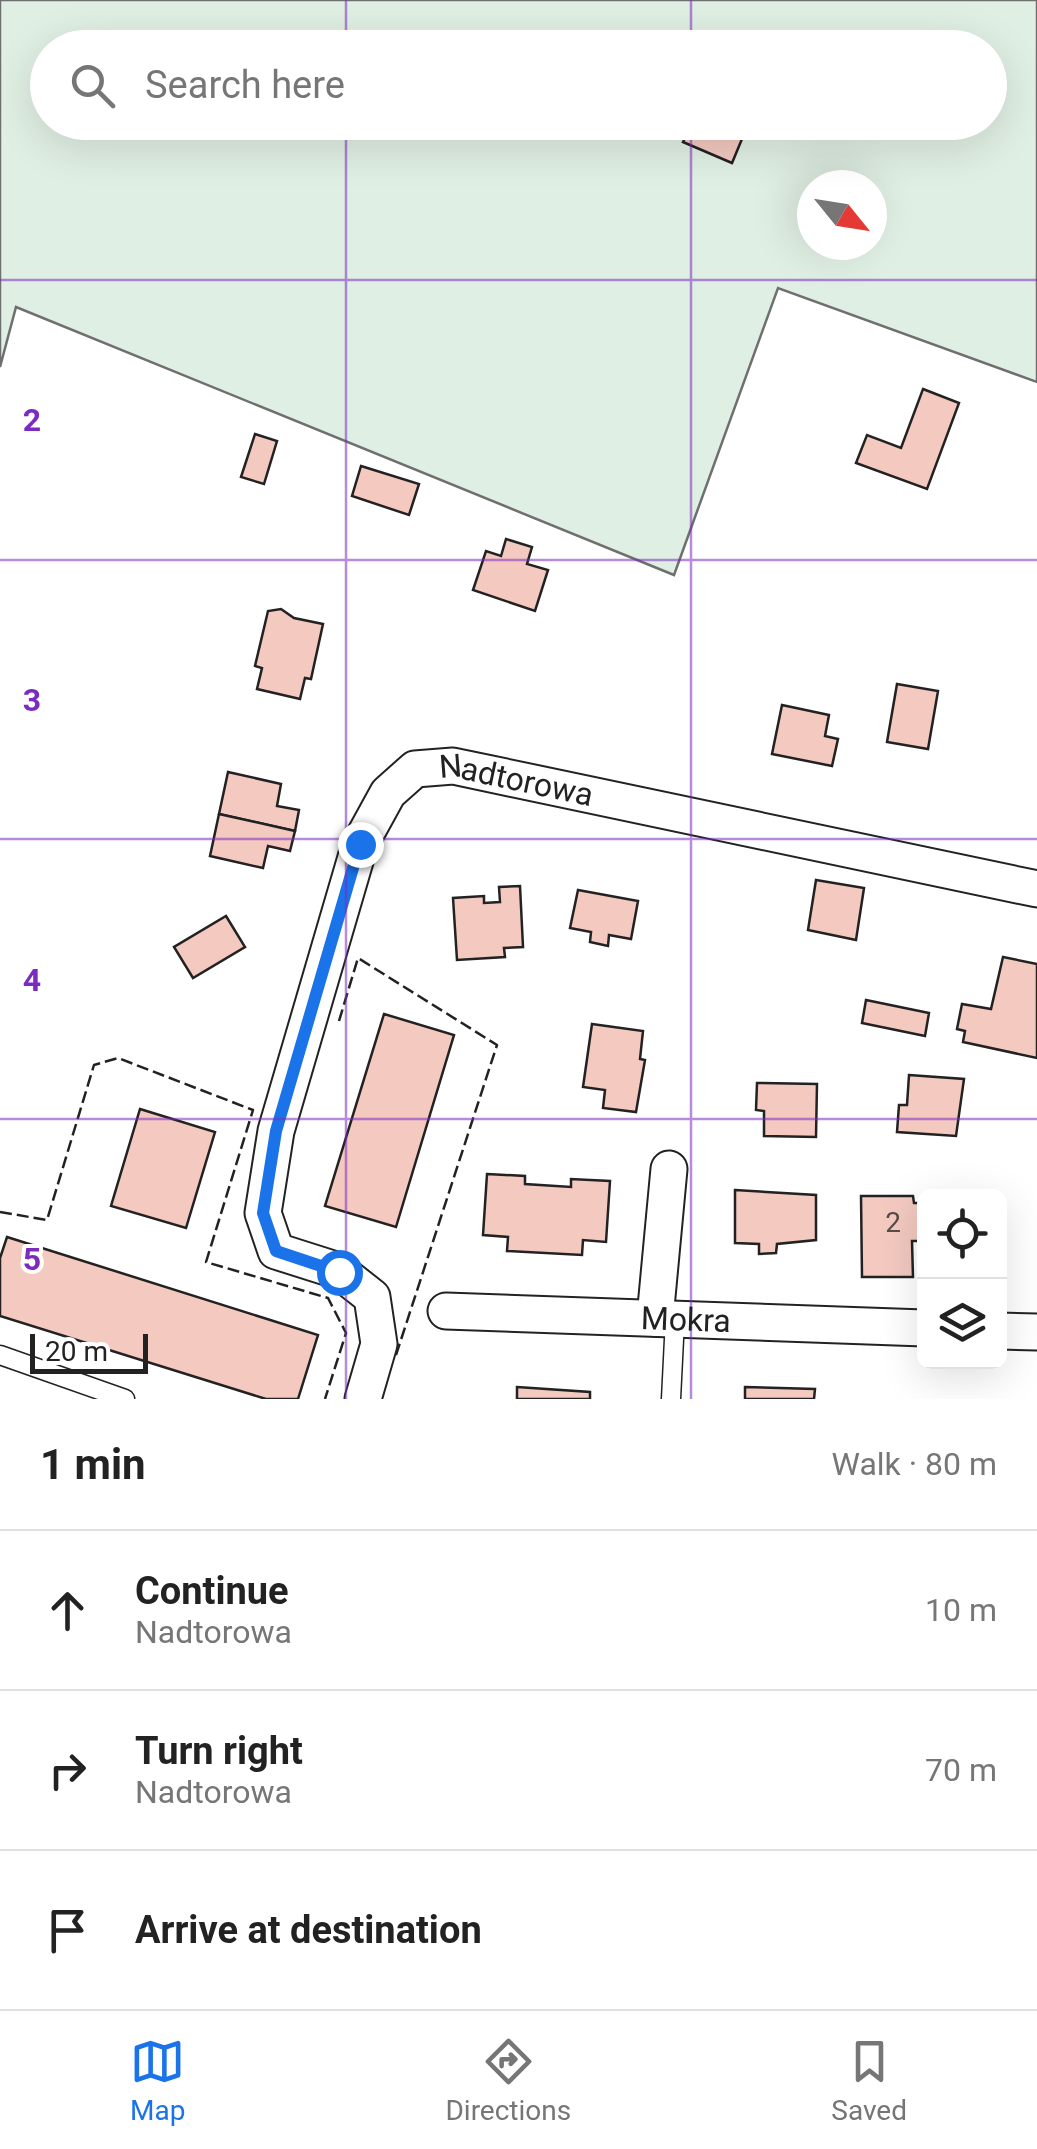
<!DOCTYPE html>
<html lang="en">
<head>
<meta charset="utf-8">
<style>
  :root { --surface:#fff; --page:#f2f2f2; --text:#222; --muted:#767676; --line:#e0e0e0; --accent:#1a73e8 }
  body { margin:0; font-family:Roboto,sans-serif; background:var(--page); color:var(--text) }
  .controls { position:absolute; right:30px; bottom:30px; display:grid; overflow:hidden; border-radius:15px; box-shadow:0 10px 40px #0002 }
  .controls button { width:90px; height:90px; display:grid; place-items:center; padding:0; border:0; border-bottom:2px solid var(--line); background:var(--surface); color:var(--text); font:50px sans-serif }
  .compass { position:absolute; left:797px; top:170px; width:90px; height:90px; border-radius:50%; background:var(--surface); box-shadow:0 10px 40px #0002; rotate:120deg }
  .scale { position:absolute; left:30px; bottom:25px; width:118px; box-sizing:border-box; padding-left:10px; border:5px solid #222; border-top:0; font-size:28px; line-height:35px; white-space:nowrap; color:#222; -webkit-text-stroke:8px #fff; paint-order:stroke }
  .stop { position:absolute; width:30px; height:30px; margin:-22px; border:8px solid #1a73e8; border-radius:50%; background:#fff }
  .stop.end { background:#1a73e8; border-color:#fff; box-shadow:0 2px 10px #0008 }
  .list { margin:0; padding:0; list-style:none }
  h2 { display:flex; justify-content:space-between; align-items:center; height:130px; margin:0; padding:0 40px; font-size:42px }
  h2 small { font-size:32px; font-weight:400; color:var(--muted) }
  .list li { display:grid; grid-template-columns:65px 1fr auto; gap:30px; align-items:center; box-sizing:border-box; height:160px; padding:0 40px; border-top:2px solid var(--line) }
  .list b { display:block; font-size:38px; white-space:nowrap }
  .list p { margin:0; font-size:32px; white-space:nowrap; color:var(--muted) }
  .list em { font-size:32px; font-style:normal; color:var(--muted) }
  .icon { flex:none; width:55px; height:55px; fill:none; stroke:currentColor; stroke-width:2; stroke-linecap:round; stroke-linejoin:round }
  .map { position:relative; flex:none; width:1037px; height:1399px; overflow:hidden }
  .search { position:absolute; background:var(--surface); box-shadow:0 10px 40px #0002; left:30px; right:30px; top:30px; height:110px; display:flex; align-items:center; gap:25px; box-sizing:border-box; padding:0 35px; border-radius:55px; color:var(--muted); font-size:38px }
  .sheet { height:610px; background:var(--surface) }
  nav { display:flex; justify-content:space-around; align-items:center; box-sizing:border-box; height:140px; border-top:2px solid var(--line); background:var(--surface); font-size:28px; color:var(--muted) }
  nav a { display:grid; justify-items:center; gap:5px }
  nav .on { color:var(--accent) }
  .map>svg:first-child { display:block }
  .green { fill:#e0efe3; stroke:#6f6f6f; stroke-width:2.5; fill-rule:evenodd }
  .building { fill:#f3c9c0; stroke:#222; stroke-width:2.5 }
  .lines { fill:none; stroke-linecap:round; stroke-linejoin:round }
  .service-casing { stroke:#222; stroke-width:21 }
  .minor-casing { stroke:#222; stroke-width:39 }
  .service { stroke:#fff; stroke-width:18 }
  .minor { stroke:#fff; stroke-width:35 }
  .fence { stroke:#222; stroke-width:2.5; stroke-dasharray:12 5; stroke-linecap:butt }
  .route { stroke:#1a73e8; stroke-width:12 }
  .grid { fill:none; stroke:#7b2cbf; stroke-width:2.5; stroke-opacity:0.55 }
  .labels { text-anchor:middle; stroke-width:8; stroke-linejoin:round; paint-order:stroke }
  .number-label { font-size:28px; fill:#564c4a }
  .street-label { font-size:32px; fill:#222; stroke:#fff }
  .grid-label { font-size:32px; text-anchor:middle; font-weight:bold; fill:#7b2cbf; stroke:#fff; stroke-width:8; stroke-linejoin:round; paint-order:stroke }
</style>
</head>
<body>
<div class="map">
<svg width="1037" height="1399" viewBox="0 0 1037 1399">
  <rect width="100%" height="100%" fill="#fff"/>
  <path class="green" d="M0 0H1037V382L778 288 674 575 16 307 0 367ZM48 48H990V122H48ZM812 185H872V245H812Z"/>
  <g class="building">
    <polygon points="692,122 749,122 732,163 683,142"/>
    <polygon points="923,389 959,403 927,489 856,463 867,435 901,448"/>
    <polygon points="255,434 277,441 264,484 241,477"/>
    <polygon points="361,466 419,484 409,515 352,496"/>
    <polygon points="506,539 532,547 527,564 548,570 535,611 473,590 486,551 501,556"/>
    <polygon points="281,609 294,618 323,624 311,679 305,678 300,699 257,689 262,668 255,666 268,611"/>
    <polygon points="897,684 938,691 928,749 887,742"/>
    <polygon points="782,705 829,715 825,736 838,739 832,766 772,754"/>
    <polygon points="228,772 281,784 277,806 299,810 295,831 219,814"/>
    <polygon points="219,814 295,831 290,851 268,846 263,868 210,856"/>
    <polygon points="816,880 864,888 856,940 808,930"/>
    <polygon points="520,886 523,947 504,948 505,957 457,960 453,898 484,896 484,903 500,902 499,887"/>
    <polygon points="578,890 638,901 631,939 609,935 608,946 590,942 591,932 570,928"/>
    <polygon points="226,916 245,947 193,978 174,947"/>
    <polygon points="1003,957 1037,964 1037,1058 963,1042 965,1031 957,1029 962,1004 991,1009"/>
    <polygon points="866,1000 929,1013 925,1036 862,1023"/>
    <polygon points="384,1014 454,1035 396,1227 325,1206"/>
    <polygon points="592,1024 643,1031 640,1059 645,1060 636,1112 603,1108 605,1090 583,1087"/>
    <polygon points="909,1075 964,1079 956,1136 897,1132 899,1105 907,1105"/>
    <polygon points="757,1083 817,1084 816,1137 764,1136 764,1111 756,1110"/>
    <polygon points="140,1109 215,1132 186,1228 111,1206"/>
    <polygon points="487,1174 525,1176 525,1184 571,1187 571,1179 610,1181 606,1242 583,1240 582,1255 507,1251 508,1237 483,1235"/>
    <polygon points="735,1190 816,1195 816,1240 777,1244 776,1253 759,1254 759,1244 735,1243"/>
    <polygon points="861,1196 913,1196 914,1203 924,1203 924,1241 912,1241 913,1277 862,1277"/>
    <polygon points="7,1237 318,1335 298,1399 266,1399 0,1316 0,1258"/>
    <polygon points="517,1387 590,1392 590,1399 517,1399"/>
    <polygon points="745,1387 815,1389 814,1399 745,1399"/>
  </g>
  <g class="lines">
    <g class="service-casing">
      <g id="service">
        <polyline points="0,1355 125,1399"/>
        <polyline points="671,1399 675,1319"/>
      </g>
    </g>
    <g class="minor-casing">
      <g id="minor">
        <path id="s1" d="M446 1311 924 1328"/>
        <polyline points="655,1318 669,1169"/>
        <polyline points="1000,1331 1037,1332"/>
        <path id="s2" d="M363 1399 379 1344 372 1297 339 1271 276 1251 263 1213 276 1131 360 844 388 793 415 769 453 766 1037 889"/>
      </g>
    </g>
    <use href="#service" class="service"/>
    <use href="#minor" class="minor"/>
    <g class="fence">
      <polyline points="339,1021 358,958 497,1045 396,1355"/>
      <polyline points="0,1212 47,1220 94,1065 118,1058 253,1110 206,1262 328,1298 346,1333 325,1399"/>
    </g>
  </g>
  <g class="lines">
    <polyline class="route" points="339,1272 276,1251 263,1213 276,1131 360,844"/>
  </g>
  <path class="grid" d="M346 0V48M691 0V48M346 122V1399M691 122V1399M0 280H1037M0 560H1037M0 839H1037M0 1119H1037"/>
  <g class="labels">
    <g class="number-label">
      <text x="893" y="1232">2</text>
    </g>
    <g class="street-label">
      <text dy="11" stroke="none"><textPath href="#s2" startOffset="832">Nadtorowa</textPath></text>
      <text dy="11" stroke="none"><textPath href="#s1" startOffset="240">Mokra</textPath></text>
    </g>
  </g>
  <g class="grid-label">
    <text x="32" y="431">2</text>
    <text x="32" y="711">3</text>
    <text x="32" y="991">4</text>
    <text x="32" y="1270">5</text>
  </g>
</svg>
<div class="controls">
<button><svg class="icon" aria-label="locate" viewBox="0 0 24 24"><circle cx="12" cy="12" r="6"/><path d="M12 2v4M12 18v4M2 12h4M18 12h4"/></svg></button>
<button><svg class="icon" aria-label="layers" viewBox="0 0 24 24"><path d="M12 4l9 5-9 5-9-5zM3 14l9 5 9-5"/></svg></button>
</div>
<svg class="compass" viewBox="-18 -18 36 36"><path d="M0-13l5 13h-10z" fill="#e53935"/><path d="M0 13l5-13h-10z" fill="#767676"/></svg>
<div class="scale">20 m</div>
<div class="stop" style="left:339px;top:1272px"></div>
<div class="stop end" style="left:360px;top:844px"></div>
<div class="search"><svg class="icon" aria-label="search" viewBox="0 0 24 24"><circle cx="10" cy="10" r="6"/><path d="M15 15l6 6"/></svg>Search here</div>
</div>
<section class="sheet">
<h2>1 min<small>Walk · 80 m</small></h2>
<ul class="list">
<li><svg class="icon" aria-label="ahead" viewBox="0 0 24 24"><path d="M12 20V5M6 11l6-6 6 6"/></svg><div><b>Continue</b><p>Nadtorowa</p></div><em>10 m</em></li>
<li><svg class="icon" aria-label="right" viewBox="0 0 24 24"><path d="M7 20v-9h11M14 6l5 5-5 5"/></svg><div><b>Turn right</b><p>Nadtorowa</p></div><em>70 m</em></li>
<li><svg class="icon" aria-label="arrive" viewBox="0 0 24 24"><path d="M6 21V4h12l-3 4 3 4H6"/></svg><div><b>Arrive at destination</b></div></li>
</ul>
</section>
<nav>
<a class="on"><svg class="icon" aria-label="map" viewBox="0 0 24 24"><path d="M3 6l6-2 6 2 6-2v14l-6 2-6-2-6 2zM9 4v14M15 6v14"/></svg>Map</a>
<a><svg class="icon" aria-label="directions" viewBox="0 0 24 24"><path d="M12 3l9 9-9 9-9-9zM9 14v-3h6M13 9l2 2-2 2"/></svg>Directions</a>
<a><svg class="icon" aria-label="saved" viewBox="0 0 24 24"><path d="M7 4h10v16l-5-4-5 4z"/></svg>Saved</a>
</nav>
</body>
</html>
